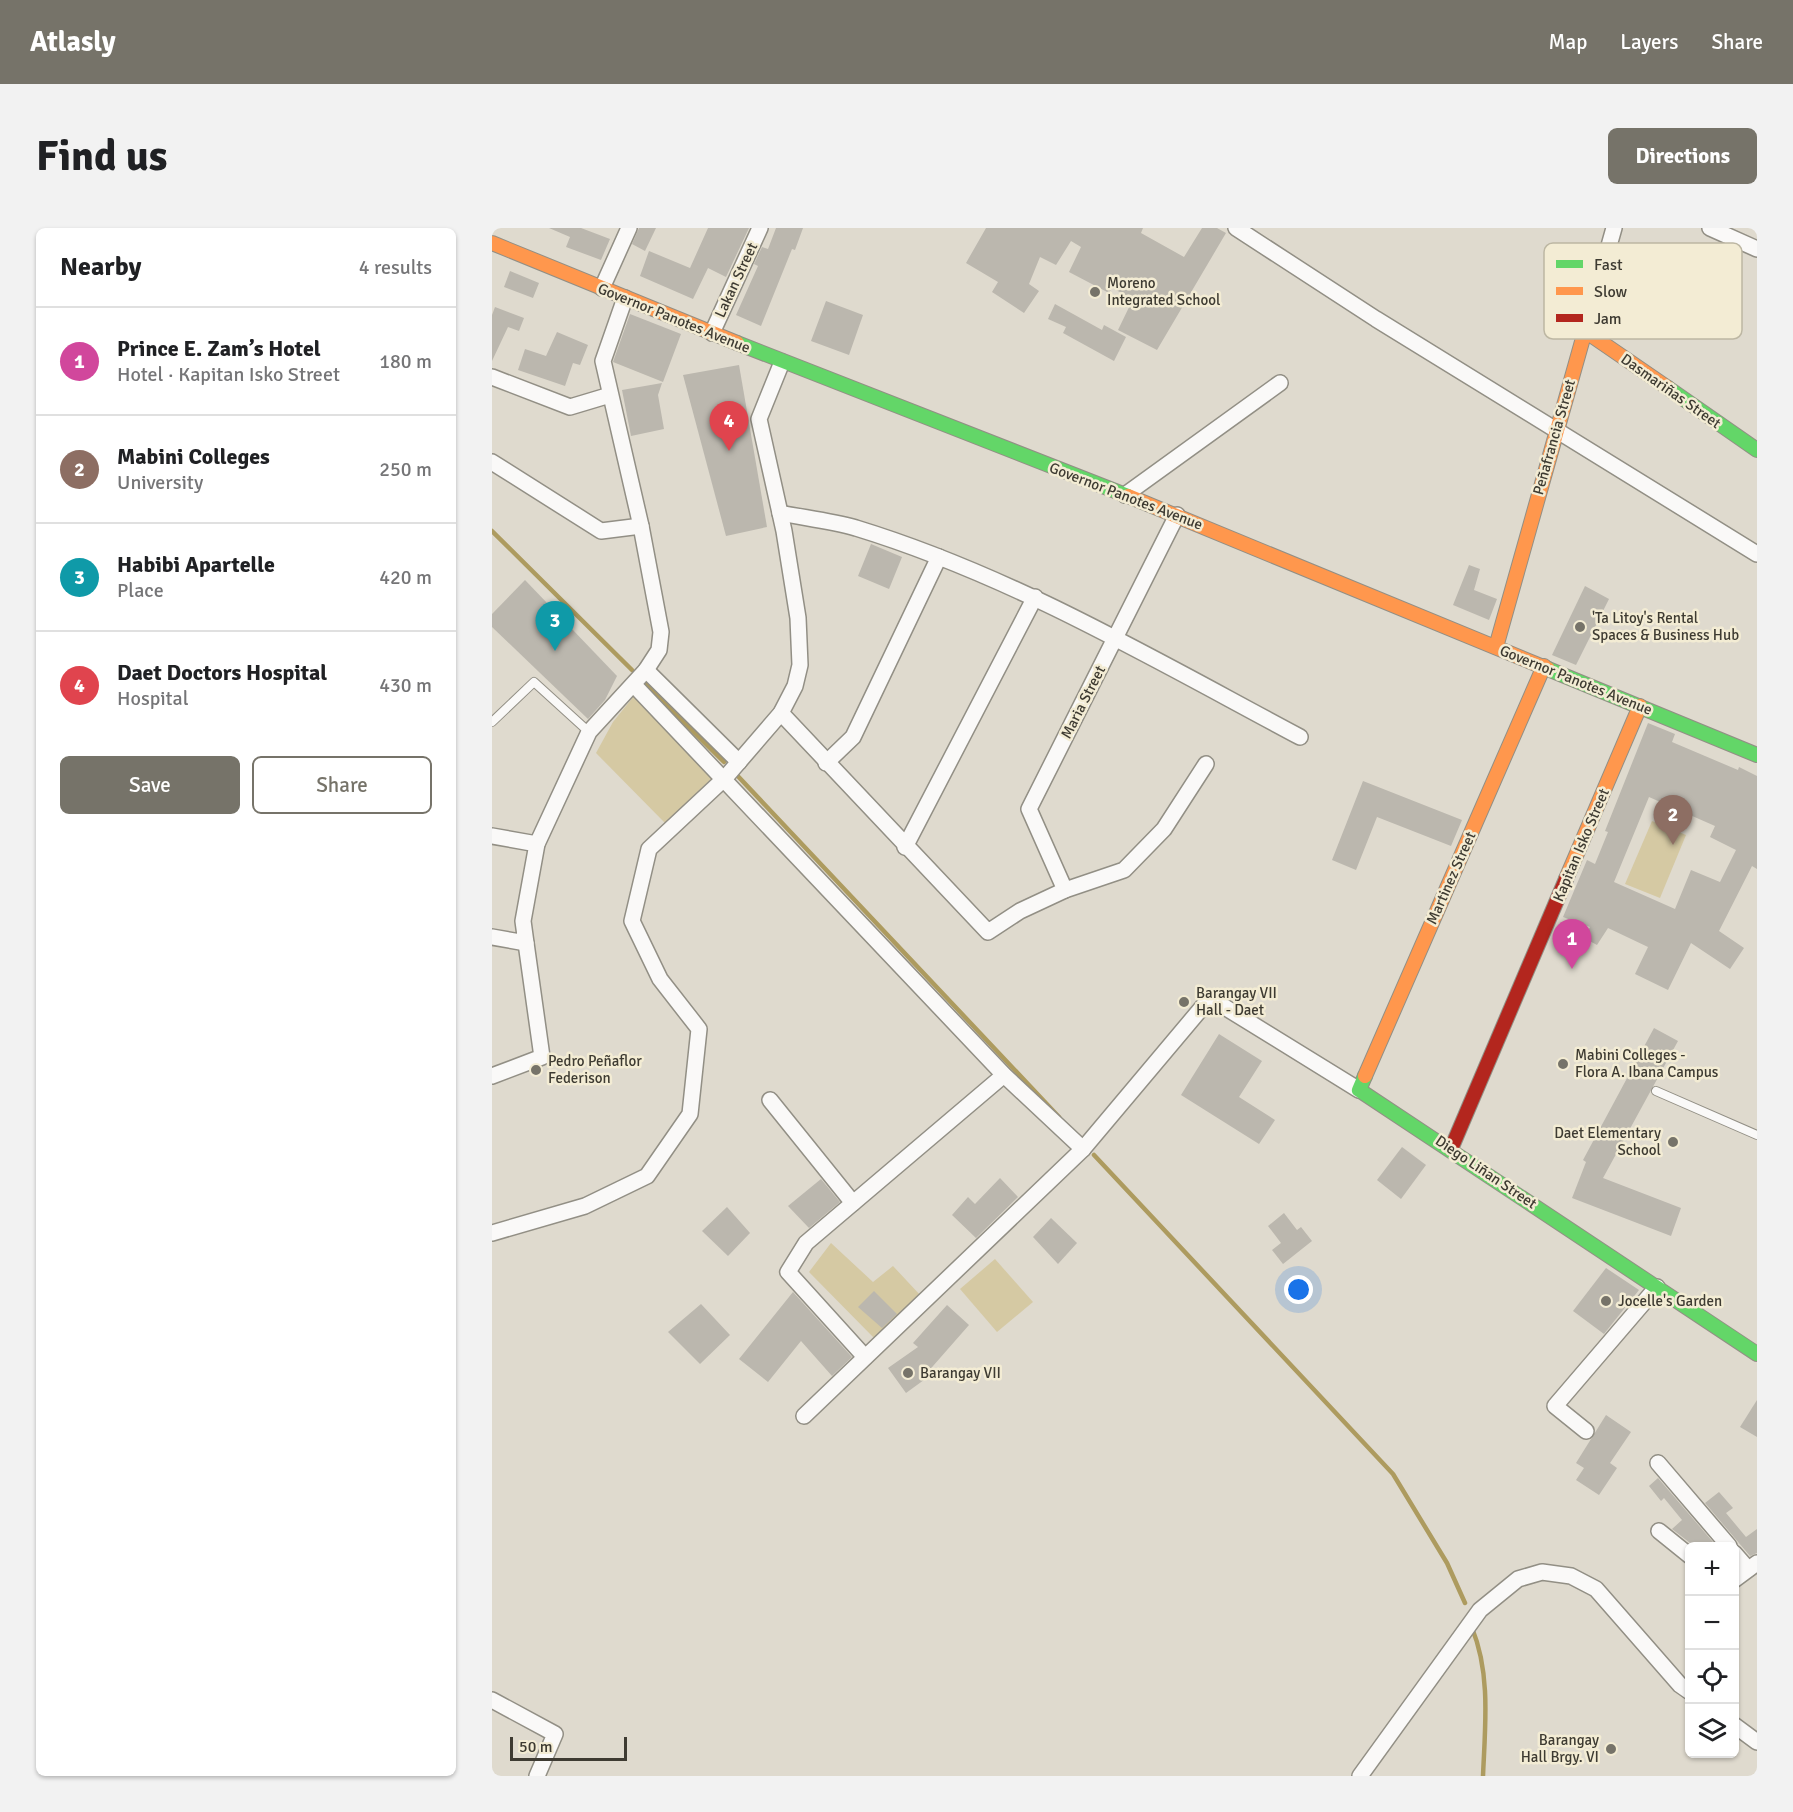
<!DOCTYPE html>
<html lang="en">
<head>
<meta charset="utf-8">
<style>
  :root { --surface:#fff; --page:#f2f2f2; --text:#202124; --muted:#757577; --line:#e0e0e0; --accent:#767369 }
  body { margin:0; font-family:Signika,sans-serif; background:var(--page); color:var(--text) }
  .controls { position:absolute; right:18px; bottom:18px; display:grid; overflow:hidden; border-radius:9px; box-shadow:0 2px 4px #0004 }
  .controls button { width:54px; height:54px; display:grid; place-items:center; padding:0; border:0; border-bottom:2px solid var(--line); background:var(--surface); color:var(--text); font:30px sans-serif }
  .scale { position:absolute; left:18px; bottom:15px; width:117px; box-sizing:border-box; padding-left:6px; border:3px solid #3e3b32; border-top:0; font-size:16px; line-height:21px; white-space:nowrap; color:#3e3b32; -webkit-text-stroke:4px #f3ecd4; paint-order:stroke }
  .you { position:absolute; left:807px; top:1062px; width:21px; height:21px; margin:-15px; border:4px solid #fff; border-radius:50%; background:#1a73e8; box-shadow:0 0 0 9px #1a73e833 }
  .badge { display:grid; place-items:center; width:39px; height:39px; border-radius:50%; background:var(--accent); color:#fff; font-size:20px; font-weight:700 }
  .pin { position:absolute; translate:-50% -50px; filter:drop-shadow(0 2px 3px #0008) }
  .pin::after { content:''; position:absolute; top:32px; width:21px; height:18px; background:inherit; clip-path:polygon(0 0,100% 0,50% 100%) }
  .list { margin:0; padding:0; list-style:none }
  h2 { display:flex; justify-content:space-between; align-items:center; height:78px; margin:0; padding:0 24px; font-size:26px }
  h2 small { font-size:20px; font-weight:400; color:var(--muted) }
  .list li { display:grid; grid-template-columns:39px 1fr auto; gap:18px; align-items:center; box-sizing:border-box; height:108px; padding:0 24px; border-top:2px solid var(--line) }
  .list b { display:block; font-size:22px; white-space:nowrap }
  .list p { margin:0; font-size:20px; white-space:nowrap; color:var(--muted) }
  .list em { font-size:20px; font-style:normal; color:var(--muted) }
  .actions { display:flex; gap:12px; padding:18px 24px }
  .actions a { flex:1; padding:14px 0; border:2px solid var(--accent); border-radius:9px; text-align:center; font-size:21px; color:var(--accent) }
  .actions .main { background:var(--accent); color:#fff }
  .icon { flex:none; width:33px; height:33px; fill:none; stroke:currentColor; stroke-width:2; stroke-linecap:round; stroke-linejoin:round }
  .map { position:relative; flex:none; width:1265px; height:1548px; overflow:hidden; border-radius:9px }
  header { display:flex; align-items:center; gap:36px; box-sizing:border-box; height:84px; padding:0 30px; background:var(--accent); color:#fff }
  header strong { font-size:28px }
  nav { display:flex; gap:33px; margin-inline-start:auto; font-size:21px }
  .intro { display:flex; align-items:center; justify-content:space-between; box-sizing:border-box; height:144px; padding:0 36px }
  h1 { margin:0; font-size:42px }
  .button { padding:15px 27px; border-radius:9px; background:var(--accent); color:#fff; font-size:21px; font-weight:700 }
  main { display:flex; gap:36px; padding:0 36px }
  aside { flex:1; background:var(--surface); border-radius:9px; box-shadow:0 2px 4px #0004 }
  .map>svg:first-child { display:block }
  .green { fill:#d5c9a3 }
  .lines { fill:none; stroke-linecap:round; stroke-linejoin:round }
  .stream { stroke:#ad9b5f; stroke-width:4.5 }
  .building { fill:#bbb7ae; fill-rule:evenodd }
  .lane-casing { stroke:#928f85; stroke-width:10 }
  .street-casing { stroke:#928f85; stroke-width:18 }
  .fast-casing { stroke:#928f85; stroke-width:16 }
  .slow-casing { stroke:#928f85; stroke-width:16 }
  .jam-casing { stroke:#928f85; stroke-width:16 }
  .lane { stroke:#faf9f8; stroke-width:8 }
  .street { stroke:#faf9f8; stroke-width:15 }
  .fast { stroke:#63d668; stroke-width:14 }
  .slow { stroke:#ff974d; stroke-width:14 }
  .jam { stroke:#b3261e; stroke-width:14 }
  .poi-dot { fill:#767369; stroke:#f3ecd4; stroke-width:2 }
  .labels { text-anchor:middle; stroke-width:5; stroke-linejoin:round; paint-order:stroke }
  .street-label { font-size:15px; fill:#3e3b32; stroke:#f3ecd4 }
  .poi-label { font-size:15px; fill:#3e3b32; stroke:#f3ecd4; text-anchor:start }
  .key { fill:#f3ecd4; stroke:#bdb7a3; stroke-width:1.5 }
  .key-label { font-size:16px; fill:#3e3b32 }
</style>
</head>
<body>
<header>
<strong>Atlasly</strong>
<nav><a>Map</a><a>Layers</a><a>Share</a></nav>
</header>
<div class="intro"><h1>Find us</h1><a class="button">Directions</a></div>
<main>
<aside>
<h2>Nearby<small>4 results</small></h2>
<ul class="list">
<li><span class="badge" style="background:#d1479c">1</span><div><b>Prince E. Zam’s Hotel</b><p>Hotel · Kapitan Isko Street</p></div><em>180 m</em></li>
<li><span class="badge" style="background:#8d6e63">2</span><div><b>Mabini Colleges</b><p>University</p></div><em>250 m</em></li>
<li><span class="badge" style="background:#0f9aa8">3</span><div><b>Habibi Apartelle</b><p>Place</p></div><em>420 m</em></li>
<li><span class="badge" style="background:#e0444e">4</span><div><b>Daet Doctors Hospital</b><p>Hospital</p></div><em>430 m</em></li>
</ul>
<div class="actions"><a class="main">Save</a><a>Share</a></div>
</aside>
<div class="map">
<svg width="1265" height="1548" viewBox="0 0 1265 1548">
  <rect width="100%" height="100%" fill="#dfdace"/>
  <g class="green">
    <polygon points="142,468 222,548 173,595 104,525 121,494"/>
    <polygon points="1160,593 1194,607 1168,670 1133,656"/>
    <polygon points="339,1015 381,1054 401,1038 429,1068 383,1111 317,1044"/>
    <polygon points="503,1031 541,1074 505,1104 468,1061"/>
  </g>
  <g class="lines">
    <g class="stream">
      <polyline points="0,303 140,442"/>
      <polyline points="150,453 232,534"/>
      <polyline points="242,544 567,889"/>
      <polyline points="602,927 901,1246 955,1335 973,1375"/>
      <path d="M980 1400C999 1446 993 1499 991 1548"/>
    </g>
  </g>
  <g class="building">
    <polygon points="57,0 89,0 118,11 109,32 74,19 78,9"/>
    <polygon points="147,0 164,0 153,23 140,16"/>
    <polygon points="216,0 257,0 234,49 216,40 201,71 148,48 157,23 198,40"/>
    <polygon points="284,0 311,0 303,22 300,21 269,98 244,87 266,38 262,36 270,19 276,21"/>
    <polygon points="494,0 651,0 649,5 692,29 710,0 725,0 734,5 665,122 626,102 641,71 620,60 617,65 577,44 589,19 579,13 564,37 548,29 537,56 547,63 532,85 500,64 506,54 474,35"/>
    <polygon points="18,43 47,55 41,70 12,59"/>
    <polygon points="334,73 371,87 357,127 319,113"/>
    <polygon points="563,76 610,102 612,97 634,109 622,133 571,105 574,99 556,91"/>
    <polygon points="3,79 32,90 27,103 16,99 0,133 0,87"/>
    <polygon points="138,86 189,106 171,154 121,134"/>
    <polygon points="65,104 96,117 88,137 81,135 73,158 26,142 33,121 54,128"/>
    <polygon points="247,137 275,299 234,308 191,147"/>
    <polygon points="170,155 166,167 172,201 139,208 130,162"/>
    <polygon points="379,316 410,329 397,361 366,348"/>
    <polygon points="977,337 988,341 982,362 1005,371 997,392 961,377"/>
    <polygon points="33,352 125,448 113,472 96,491 0,399 0,386"/>
    <polygon points="1093,358 1117,371 1084,437 1060,427"/>
    <path d="M1156 495 1183 506 1180 514 1246 542 1247 539 1265 548V641L1260 638 1227 703 1252 720 1238 741 1199 715 1176 762 1143 746 1156 719 1116 700 1105 717 1092 710 1098 699 1071 689 1095 632 1103 636 1116 604 1113 603ZM1157 569 1223 598 1218 609 1244 622 1228 654 1199 642 1183 681 1122 654Z"/>
    <polygon points="871,553 970,592 959,618 885,589 864,642 840,632"/>
    <polygon points="1162,800 1186,813 1111,950 1189,980 1179,1008 1080,970 1094,934 1091,932"/>
    <polygon points="727,806 770,833 747,869 783,892 767,916 689,867"/>
    <polygon points="910,919 934,937 909,971 885,952"/>
    <polygon points="508,950 526,969 484,1010 460,987 476,969 483,976"/>
    <polygon points="329,951 348,974 317,1000 296,978"/>
    <polygon points="235,979 258,1005 236,1028 210,1003"/>
    <polygon points="792,985 805,1002 809,999 820,1013 791,1036 780,1022 789,1015 776,998"/>
    <polygon points="559,990 585,1015 566,1036 541,1009"/>
    <polygon points="1114,1040 1147,1062 1112,1106 1081,1083"/>
    <polygon points="382,1063 405,1086 390,1100 366,1079"/>
    <polygon points="301,1064 360,1129 340,1148 309,1113 276,1154 247,1131"/>
    <polygon points="209,1076 238,1107 208,1136 176,1104"/>
    <polygon points="455,1077 477,1097 434,1146 436,1149 414,1165 396,1140 426,1119 421,1115"/>
    <polygon points="1265,1172 1265,1209 1248,1199"/>
    <polygon points="1114,1187 1139,1204 1118,1235 1125,1240 1107,1267 1084,1252 1092,1240 1084,1235"/>
    <polygon points="1166,1250 1221,1314 1217,1318 1202,1318 1180,1301 1190,1292 1172,1270 1169,1273 1157,1258"/>
    <polygon points="1227,1264 1241,1280 1234,1285 1254,1309 1265,1301 1265,1325 1258,1328 1213,1275"/>
  </g>
  <g class="lines">
    <g class="lane-casing">
      <g id="lane">
        <polyline points="0,494 42,454 97,504"/>
        <polyline points="1164,863 1265,907"/>
      </g>
    </g>
    <g class="street-casing">
      <g id="street">
        <polyline points="744,0 884,91 1265,326"/>
        <polyline points="1218,0 1265,21"/>
        <polyline points="110,60 137,0"/>
        <polyline points="1093,103 1122,0"/>
        <polyline points="220,105 268,0"/>
        <polyline points="0,149 78,179 118,167"/>
        <polyline points="0,234 109,303 149,298"/>
        <polyline points="633,267 788,155"/>
        <path d="M288 285C313 290 339 293 364 300 521 348 663 432 808 509"/>
        <polyline points="154,442 247,534"/>
        <polyline points="142,457 512,847 591,921"/>
        <polyline points="289,485 496,704 528,683 573,662 632,642 672,601 714,536"/>
        <polyline points="334,535 361,509 447,329"/>
        <polyline points="0,608 45,616"/>
        <polyline points="413,619 543,369"/>
        <polyline points="573,662 537,581 685,287"/>
        <polyline points="0,709 34,715 31,693 45,616 97,504 154,442 167,422 169,404 149,298 111,133 133,70"/>
        <polyline points="0,848 50,829 34,715"/>
        <polyline points="278,872 361,975"/>
        <polyline points="0,1005 93,978 155,948 198,886 207,801 168,751 140,693 157,621 233,550 289,485 303,458 308,437 306,390 292,303 267,191 290,134"/>
        <polyline points="373,1129 296,1044 314,1015 512,847"/>
        <polyline points="312,1188 591,921 718,770 867,862"/>
        <polyline points="1094,1203 1063,1178 1165,1059"/>
        <polyline points="1166,1235 1237,1318"/>
        <polyline points="1167,1303 1198,1328"/>
        <polyline points="1242,1325 1256,1341"/>
        <polyline points="1242,1352 1265,1335"/>
        <polyline points="0,1472 63,1506 45,1548"/>
        <polyline points="1242,1497 1265,1514"/>
        <polyline points="868,1548 988,1382 1026,1351 1050,1344 1079,1348 1104,1361 1188,1457 1198,1464"/>
      </g>
    </g>
    <g class="fast-casing">
      <g id="fast">
        <polyline points="245,115 636,268"/>
        <polyline points="1176,160 1265,222"/>
        <polyline points="1056,441 1265,527"/>
        <polyline points="873,848 867,862 1265,1126"/>
      </g>
    </g>
    <g class="slow-casing">
      <g id="slow">
        <polyline points="0,15 245,115"/>
        <polyline points="636,268 1056,441"/>
        <polyline points="1004,419 1093,103 1176,160"/>
        <polyline points="1074,651 1148,478"/>
        <polyline points="873,848 1052,438"/>
      </g>
    </g>
    <g class="jam-casing">
      <polyline id="jam" points="959,921 1074,651"/>
    </g>
    <use href="#lane" class="lane"/>
    <use href="#street" class="street"/>
    <use href="#fast" class="fast"/>
    <use href="#slow" class="slow"/>
    <use href="#jam" class="jam"/>
  </g>
  <g class="poi-dot">
    <circle cx="603" cy="64" r="6"/>
    <circle cx="1088" cy="399" r="6"/>
    <circle cx="692" cy="774" r="6"/>
    <circle cx="1071" cy="836" r="6"/>
    <circle cx="44" cy="842" r="6"/>
    <circle cx="1181" cy="914" r="6"/>
    <circle cx="1114" cy="1073" r="6"/>
    <circle cx="416" cy="1145" r="6"/>
    <circle cx="1119" cy="1521" r="6"/>
  </g>
  <g class="labels">
    <g class="street-label">
      <text transform="translate(244 52) rotate(-65)" y="5">Lakan Street</text>
      <text transform="translate(182 90) rotate(22)" y="5">Governor Panotes Avenue</text>
      <text transform="translate(1179 163) rotate(35)" y="5">Dasmariñas Street</text>
      <text transform="translate(1062 209) rotate(-74)" y="5">Peñafrancia Street</text>
      <text transform="translate(634 268) rotate(21)" y="5">Governor Panotes Avenue</text>
      <text transform="translate(1084 452) rotate(22)" y="5">Governor Panotes Avenue</text>
      <text transform="translate(591 474) rotate(-63)" y="5">Maria Street</text>
      <text transform="translate(1089 617) rotate(-67)" y="5">Kapitan Isko Street</text>
      <text transform="translate(959 650) rotate(-66)" y="5">Martinez Street</text>
      <text transform="translate(994 944) rotate(34)" y="5">Diego Liñan Street</text>
    </g>
    <g class="poi-label">
      <text x="615" y="60">Moreno<tspan x="615" dy="17">Integrated School</tspan></text>
      <text x="1100" y="395">'Ta Litoy's Rental<tspan x="1100" dy="17">Spaces &amp; Business Hub</tspan></text>
      <text x="704" y="770">Barangay VII<tspan x="704" dy="17">Hall - Daet</tspan></text>
      <text x="1083" y="832">Mabini Colleges -<tspan x="1083" dy="17">Flora A. Ibana Campus</tspan></text>
      <text x="56" y="838">Pedro Peñaflor<tspan x="56" dy="17">Federison</tspan></text>
      <text x="1169" y="910" text-anchor="end">Daet Elementary<tspan x="1169" dy="17">School</tspan></text>
      <text x="1126" y="1078">Jocelle's Garden</text>
      <text x="428" y="1150">Barangay VII</text>
      <text x="1107" y="1517" text-anchor="end">Barangay<tspan x="1107" dy="17">Hall Brgy. VI</tspan></text>
    </g>
  </g>
  <rect x="1052" y="15" width="198" height="96" rx="9" class="key"/>
  <rect x="1064" y="32" width="27" height="8" fill="#63d668"/>
  <rect x="1064" y="59" width="27" height="8" fill="#ff974d"/>
  <rect x="1064" y="86" width="27" height="8" fill="#b3261e"/>
  <g class="key-label">
    <text x="1102" y="42">Fast</text>
    <text x="1102" y="69">Slow</text>
    <text x="1102" y="96">Jam</text>
  </g>
</svg>
<div class="controls">
<button>+</button>
<button>−</button>
<button><svg class="icon" aria-label="locate" viewBox="0 0 24 24"><circle cx="12" cy="12" r="6"/><path d="M12 2v4M12 18v4M2 12h4M18 12h4"/></svg></button>
<button><svg class="icon" aria-label="layers" viewBox="0 0 24 24"><path d="M12 4l9 5-9 5-9-5zM3 14l9 5 9-5"/></svg></button>
</div>
<div class="scale">50 m</div>
<div class="you"></div>
<div class="pin badge" style="left:1080px;top:741px;background:#d1479c">1</div>
<div class="pin badge" style="left:1181px;top:617px;background:#8d6e63">2</div>
<div class="pin badge" style="left:63px;top:423px;background:#0f9aa8">3</div>
<div class="pin badge" style="left:237px;top:223px;background:#e0444e">4</div>
</div>
</main>
</body>
</html>
